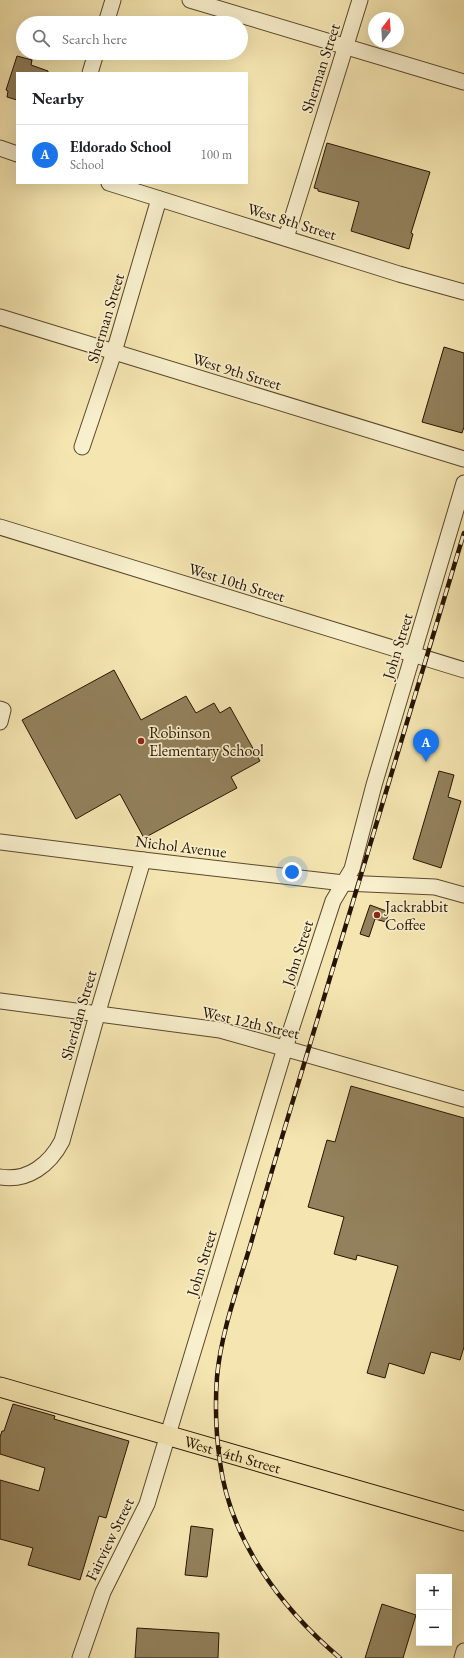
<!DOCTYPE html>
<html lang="en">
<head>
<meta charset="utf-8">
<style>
  :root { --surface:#fff; --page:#f6f6f6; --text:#202124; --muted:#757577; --line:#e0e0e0; --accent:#1a73e8 }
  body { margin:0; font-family:"EB Garamond",serif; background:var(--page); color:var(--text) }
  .controls { position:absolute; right:12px; bottom:12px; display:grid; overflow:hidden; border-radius:0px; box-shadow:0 4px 16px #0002 }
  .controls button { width:36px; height:36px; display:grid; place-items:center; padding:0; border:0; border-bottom:1px solid var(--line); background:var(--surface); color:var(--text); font:20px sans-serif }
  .compass { position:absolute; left:368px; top:12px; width:36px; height:36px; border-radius:50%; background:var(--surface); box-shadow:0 4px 16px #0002; rotate:17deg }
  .you { position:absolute; left:292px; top:872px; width:14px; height:14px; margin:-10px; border:3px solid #fff; border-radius:50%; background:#1a73e8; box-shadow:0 0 0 6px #1a73e833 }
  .badge { display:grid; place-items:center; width:26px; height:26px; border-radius:50%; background:var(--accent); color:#fff; font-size:13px; font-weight:700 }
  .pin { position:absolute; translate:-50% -33px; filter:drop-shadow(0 1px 2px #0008) }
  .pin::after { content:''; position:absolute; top:21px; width:14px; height:12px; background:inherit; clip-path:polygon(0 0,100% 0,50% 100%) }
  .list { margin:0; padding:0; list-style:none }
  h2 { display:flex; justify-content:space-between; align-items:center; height:52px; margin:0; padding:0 16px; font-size:17px }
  h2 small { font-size:13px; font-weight:400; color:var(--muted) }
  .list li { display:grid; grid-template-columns:26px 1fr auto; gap:12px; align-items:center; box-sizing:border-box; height:60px; padding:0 16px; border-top:1px solid var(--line) }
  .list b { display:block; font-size:15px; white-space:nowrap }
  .list p { margin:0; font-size:13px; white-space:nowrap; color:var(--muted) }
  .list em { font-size:13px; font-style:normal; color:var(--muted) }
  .icon { flex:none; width:22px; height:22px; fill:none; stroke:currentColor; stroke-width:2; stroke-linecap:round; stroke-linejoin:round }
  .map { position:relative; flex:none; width:464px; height:1658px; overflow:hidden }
  .search { position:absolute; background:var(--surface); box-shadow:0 4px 16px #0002; left:16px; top:16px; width:232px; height:44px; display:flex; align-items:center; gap:10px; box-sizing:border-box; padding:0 14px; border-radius:22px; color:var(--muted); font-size:15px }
  .panel { position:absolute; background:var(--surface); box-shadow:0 4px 16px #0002; left:16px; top:72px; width:232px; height:112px; border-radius:0px }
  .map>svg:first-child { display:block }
  .building { fill:#92815c; stroke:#271400 }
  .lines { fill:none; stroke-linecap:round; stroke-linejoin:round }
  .minor-casing { stroke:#5a482c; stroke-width:17 }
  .major-casing { stroke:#271400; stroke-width:21 }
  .minor { stroke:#f8efcc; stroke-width:15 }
  .major { stroke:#f5e6b1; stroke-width:19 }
  .rail-casing { stroke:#271400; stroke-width:4.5 }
  .rail { stroke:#f8efcc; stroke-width:3; stroke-dasharray:9; stroke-linecap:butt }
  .poi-dot { fill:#8f2418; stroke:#f8efcc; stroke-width:1.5 }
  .labels { text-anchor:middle; stroke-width:3.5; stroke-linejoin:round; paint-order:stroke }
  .street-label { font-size:16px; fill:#271400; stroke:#f8efcc }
  .poi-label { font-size:16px; fill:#271400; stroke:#f8efcc; text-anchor:start }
</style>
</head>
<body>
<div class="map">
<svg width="464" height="1658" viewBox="0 0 464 1658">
  <rect width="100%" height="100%" fill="#f5e6b1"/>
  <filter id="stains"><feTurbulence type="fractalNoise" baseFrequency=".005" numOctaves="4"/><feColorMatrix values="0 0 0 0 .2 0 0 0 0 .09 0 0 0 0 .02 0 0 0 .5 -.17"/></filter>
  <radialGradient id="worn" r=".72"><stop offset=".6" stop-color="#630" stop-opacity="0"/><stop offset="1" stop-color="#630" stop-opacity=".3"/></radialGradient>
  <g class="building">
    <polygon points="17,56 32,60 31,65 48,71 48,73 17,73 17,100 7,97 8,91 6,90"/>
    <polygon points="327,143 430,172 411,233 413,234 409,249 351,231 359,202 318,191 318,189 314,188"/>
    <polygon points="444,347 464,353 464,427 462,433 422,422"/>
    <polygon points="114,670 141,720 186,696 196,713 214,703 220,713 230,707 260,761 231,777 237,788 144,838 120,794 76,819 22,720"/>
    <polygon points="439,771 454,775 448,797 461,801 441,868 413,859"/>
    <polygon points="370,905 389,912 386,922 375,919 369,937 360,934"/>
    <polygon points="351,1086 464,1118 464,1347 460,1360 431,1352 424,1374 389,1363 385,1378 367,1373 398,1266 357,1255 356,1260 334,1254 344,1217 308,1207 327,1140 335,1142"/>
    <polygon points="13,1404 55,1416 54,1419 129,1441 106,1518 99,1516 80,1580 28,1565 33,1548 0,1539 0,1480 39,1491 45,1468 0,1454 0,1437 2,1431 4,1431"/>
    <polygon points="191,1526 213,1529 207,1577 185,1575"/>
    <polygon points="382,1604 416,1615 403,1658 365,1658"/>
    <polygon points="137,1628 219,1633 218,1658 135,1658"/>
  </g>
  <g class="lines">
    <g class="minor-casing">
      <g id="minor">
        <polyline points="190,0 464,82"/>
        <polyline points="106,23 113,0"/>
        <polyline points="90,73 96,53"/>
        <polyline points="0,148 17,154"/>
        <polyline points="109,183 399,274 464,292"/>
        <polyline points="286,238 360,0"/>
        <polyline points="0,317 464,459"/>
        <polyline points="82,447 114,352 159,199"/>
        <polyline points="0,527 464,670"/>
        <polyline points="0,709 3,710 0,722"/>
        <polyline points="0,842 143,860 344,883 435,887 464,895"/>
        <polyline points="0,1001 220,1030 464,1099"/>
        <path d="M0 1177C28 1182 50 1164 62 1141L97 1015 143 860"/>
        <polyline points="80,1658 103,1592 147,1504 285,1048 333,901 352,869 374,785 464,483"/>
        <polyline points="462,1658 464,1651"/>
      </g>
    </g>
    <g class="major-casing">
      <g id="major">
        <path id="s1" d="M0 1387 464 1521"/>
      </g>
    </g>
    <use href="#minor" class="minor"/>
    <use href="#major" class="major"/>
    <g class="rail-casing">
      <path id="rail" d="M340 1658C281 1608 230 1540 220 1462 216 1435 215 1405 217 1377 221 1332 238 1287 251 1243 268 1183 286 1124 304 1064 358 887 410 710 464 533"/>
    </g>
    <use href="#rail" class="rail"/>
  </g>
  <g class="poi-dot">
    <circle cx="141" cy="741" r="4"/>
    <circle cx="377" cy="915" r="4"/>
  </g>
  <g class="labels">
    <g class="street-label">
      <text transform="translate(320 68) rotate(-72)" y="6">Sherman Street</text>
      <text transform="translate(292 221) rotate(17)" y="6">West 8th Street</text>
      <text transform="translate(105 318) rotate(-73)" y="6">Sherman Street</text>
      <text transform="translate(237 371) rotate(17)" y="6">West 9th Street</text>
      <text transform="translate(237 582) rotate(17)" y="6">West 10th Street</text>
      <text transform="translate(397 646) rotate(-73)" y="6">John Street</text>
      <text transform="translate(181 846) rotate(7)" y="6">Nichol Avenue</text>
      <text transform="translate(297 953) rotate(-72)" y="6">John Street</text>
      <text transform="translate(78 1015) rotate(-74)" y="6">Sheridan Street</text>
      <text transform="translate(251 1022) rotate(13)" y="6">West 12th Street</text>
      <text transform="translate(201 1263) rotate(-73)" y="6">John Street</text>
      <text dy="6" stroke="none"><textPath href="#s1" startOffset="242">West 14th Street</textPath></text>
      <text transform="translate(109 1539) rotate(-64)" y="6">Fairview Street</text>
    </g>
    <g class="poi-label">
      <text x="149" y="738">Robinson<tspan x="149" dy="18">Elementary School</tspan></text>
      <text x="385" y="912">Jackrabbit<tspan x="385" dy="18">Coffee</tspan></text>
    </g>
  </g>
  <rect width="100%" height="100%" filter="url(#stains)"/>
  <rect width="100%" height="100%" fill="url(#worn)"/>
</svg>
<div class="controls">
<button>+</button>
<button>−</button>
</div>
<svg class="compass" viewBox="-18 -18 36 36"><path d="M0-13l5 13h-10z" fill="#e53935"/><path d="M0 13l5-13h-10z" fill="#757577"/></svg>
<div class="you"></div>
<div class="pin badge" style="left:426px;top:762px">A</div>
<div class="search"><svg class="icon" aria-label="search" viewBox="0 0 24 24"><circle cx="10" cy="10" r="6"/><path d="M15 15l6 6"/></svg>Search here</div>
<section class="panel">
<h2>Nearby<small></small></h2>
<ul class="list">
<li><span class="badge">A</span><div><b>Eldorado School</b><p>School</p></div><em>100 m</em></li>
</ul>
</section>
</div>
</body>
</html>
